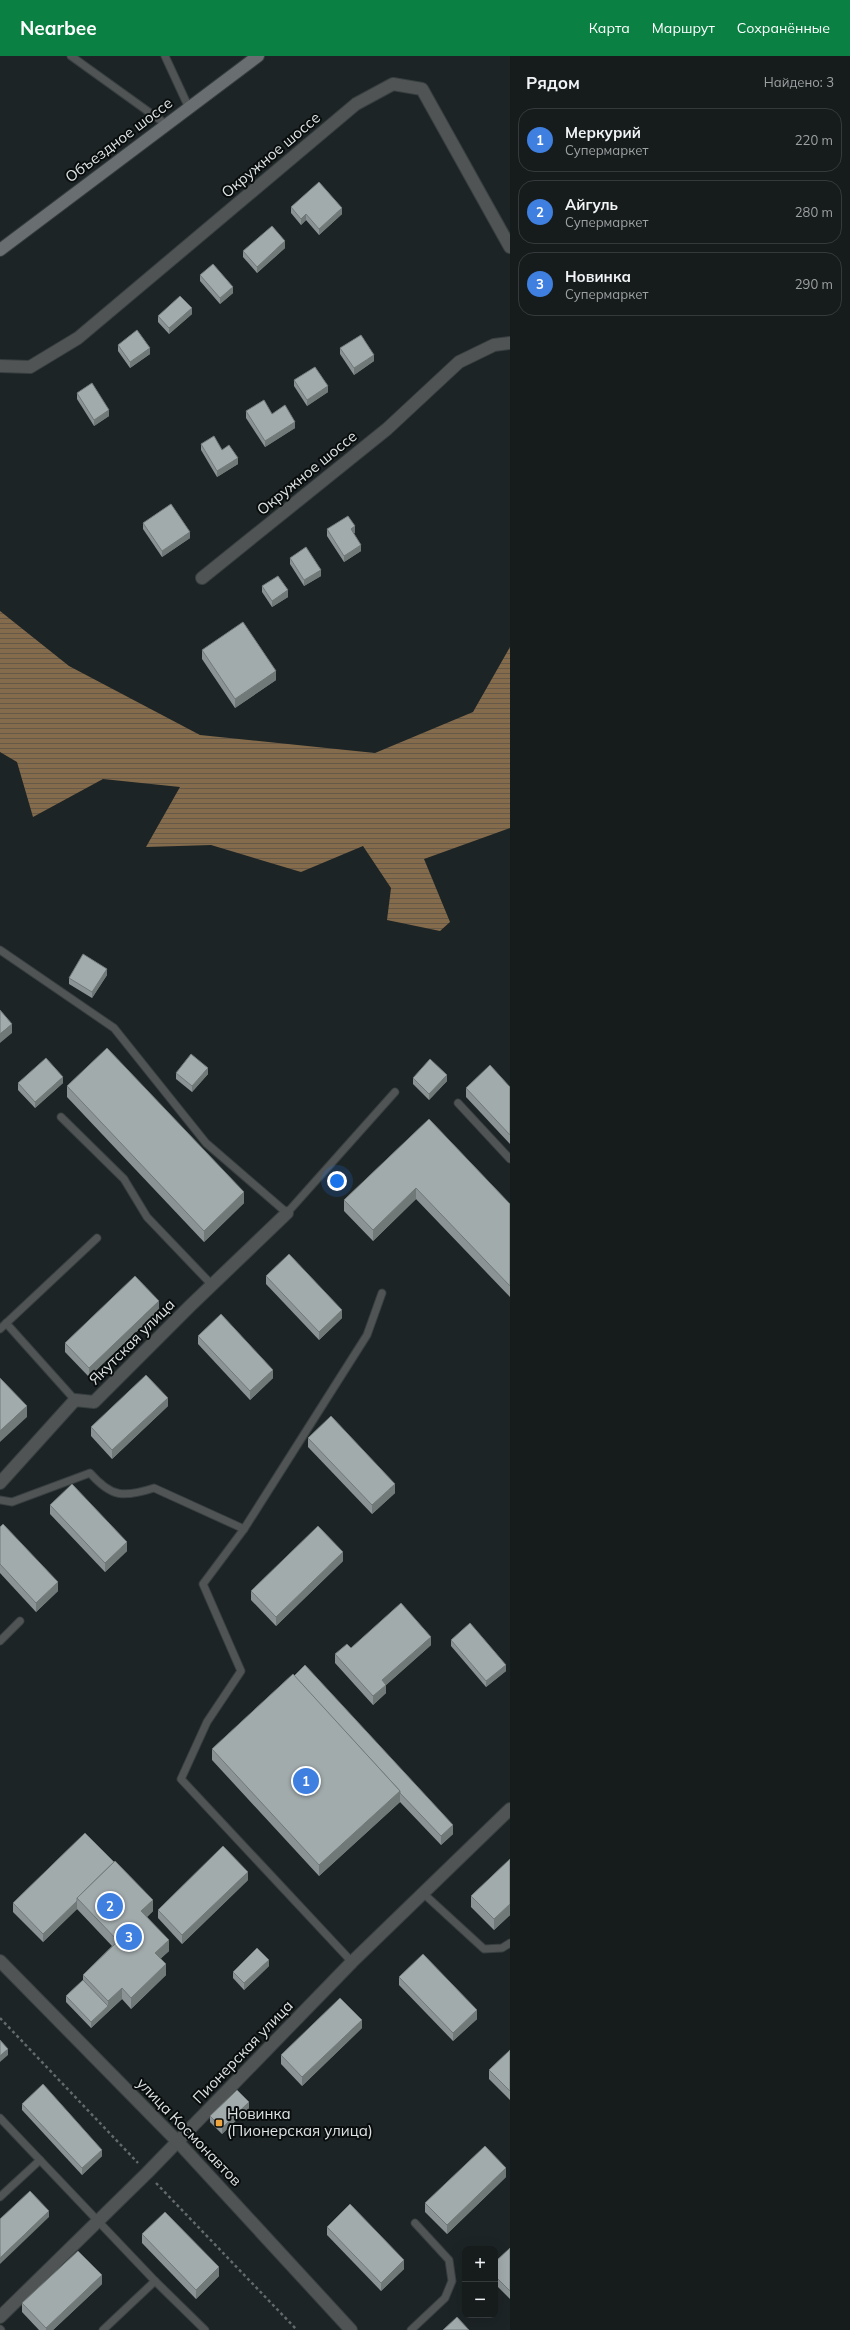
<!DOCTYPE html>
<html lang="ru">
<head>
<meta charset="utf-8">
<style>
  :root { --surface:#161b1c; --page:#1f2425; --text:#f1f3f6; --muted:#9ea1a3; --line:#35393b; --accent:#0b8043 }
  body { margin:0; font-family:Mulish,sans-serif; background:var(--page); color:var(--text) }
  .controls { position:absolute; right:12px; bottom:12px; display:grid; overflow:hidden; border-radius:8px; box-shadow:0 4px 16px #0002 }
  .controls button { width:36px; height:36px; display:grid; place-items:center; padding:0; border:0; border-bottom:1px solid var(--line); background:var(--surface); color:var(--text); font:20px sans-serif }
  .you { position:absolute; left:337px; top:1125px; width:14px; height:14px; margin:-10px; border:3px solid #fff; border-radius:50%; background:#1a73e8; box-shadow:0 0 0 6px #1a73e833 }
  .badge { display:grid; place-items:center; width:26px; height:26px; border-radius:50%; background:var(--accent); color:#fff; font-size:13px; font-weight:700 }
  .pin { position:absolute; translate:-50% -50%; border:2px solid #fff; box-shadow:0 1px 4px #0006 }
  .list { margin:0; padding:0; list-style:none }
  h2 { display:flex; justify-content:space-between; align-items:center; height:52px; margin:0; padding:0 16px; font-size:17px }
  h2 small { font-size:13px; font-weight:400; color:var(--muted) }
  .list li { display:grid; grid-template-columns:26px 1fr auto; gap:12px; align-items:center; box-sizing:border-box; height:64px; margin:0 8px 8px; padding:0 8px; border:1px solid var(--line); border-radius:16px }
  .list b { display:block; font-size:15px; white-space:nowrap }
  .list p { margin:0; font-size:13px; white-space:nowrap; color:var(--muted) }
  .list em { font-size:13px; font-style:normal; color:var(--muted) }
  .map { position:relative; flex:none; width:510px; height:2274px; overflow:hidden }
  header { display:flex; align-items:center; gap:24px; box-sizing:border-box; height:56px; padding:0 20px; background:var(--accent); color:#fff }
  header strong { font-size:19px }
  nav { display:flex; gap:22px; margin-inline-start:auto; font-size:14px }
  main { display:flex }
  aside { flex:1; background:var(--surface) }
  .map>svg:first-child { display:block }
  .water { fill:url(#water-rules) }
  .lines { fill:none; stroke-linecap:round; stroke-linejoin:round }
  .service-casing { stroke:#383f40; stroke-width:9 }
  .minor-casing { stroke:#383f40; stroke-width:14 }
  .tertiary-casing { stroke:#383f40; stroke-width:14 }
  .secondary-casing { stroke:#383f40; stroke-width:14 }
  .path { stroke:#646a6a; stroke-width:2.5; stroke-dasharray:3 3; stroke-linecap:butt }
  .service { stroke:#505454; stroke-width:7 }
  .minor { stroke:#505454; stroke-width:12 }
  .tertiary { stroke:#505454; stroke-width:12 }
  .secondary { stroke:#696f70; stroke-width:12 }
  .wall { fill:#8b9394 }
  .shaded-wall { fill:#717878 }
  .building { fill:#a2abac; stroke:#717878 }
  .poi-dot { fill:#f0a63f; stroke:#090d0d; stroke-width:1.5 }
  .labels { text-anchor:middle; stroke-width:4; stroke-linejoin:round; paint-order:stroke }
  .street-label { font-size:15px; fill:#dee3e3; stroke:#090d0d }
  .poi-label { font-size:15px; fill:#dee3e3; stroke:#090d0d; text-anchor:start }
</style>
</head>
<body>
<header>
<strong>Nearbee</strong>
<nav><a>Карта</a><a>Маршрут</a><a>Сохранённые</a></nav>
</header>
<main>
<div class="map">
<svg width="510" height="2274" viewBox="0 0 510 2274">
  <defs>
    <pattern id="water-rules" width="6" height="5" patternUnits="userSpaceOnUse"><rect width="6" height="5" fill="#846b4c"/><path d="M0 2.5h6" fill="none" stroke="#675948"/></pattern>
  </defs>
  <rect width="100%" height="100%" fill="#1d2425"/>
  <polygon class="water" points="0,555 69,610 200,679 375,697 473,656 510,591 510,772 424,803 450,866 440,875 387,864 391,832 363,790 301,816 211,789 146,791 180,731 103,723 33,761 17,706 0,696"/>
  <g class="lines">
    <g class="service-casing">
      <g id="service">
        <polyline points="71,0 167,69"/>
        <polyline points="165,0 189,52"/>
        <polyline points="0,894 114,972 206,1087 287,1157 395,1036"/>
        <polyline points="458,1047 510,1103"/>
        <polyline points="61,1061 124,1123 147,1161 212,1229"/>
        <polyline points="6,1267 75,1344"/>
        <polyline points="0,1273 97,1182"/>
        <path d="M0 1444 12 1446 90 1417C111 1441 123 1442 154 1432L244 1473 367 1279 382 1237"/>
        <polyline points="244,1473 203,1528 241,1615 207,1666 181,1723 352,1906"/>
        <polyline points="0,1585 20,1565"/>
        <polyline points="424,1838 484,1893 502,1892 510,1887"/>
        <polyline points="0,2062 155,2225 103,2274"/>
        <polyline points="0,2141 40,2104"/>
        <polyline points="155,2225 205,2274"/>
        <polyline points="0,2273 1,2274"/>
        <polyline points="411,2274 445,2242 452,2225 449,2204 415,2167"/>
      </g>
    </g>
    <g class="minor-casing">
      <g id="minor">
        <polyline points="0,310 30,311 78,282 356,48 393,28 422,33 510,191"/>
        <polyline points="202,522 387,373 459,306 494,289 510,287"/>
        <polyline points="0,1427 75,1344 94,1346 190,1250 287,1157"/>
        <polyline points="0,2261 147,2117 352,1906 510,1753"/>
      </g>
    </g>
    <g class="tertiary-casing">
      <polyline id="tertiary" points="0,1905 178,2086 351,2274"/>
    </g>
    <g class="secondary-casing">
      <polyline id="secondary" points="0,194 258,0"/>
    </g>
    <g class="path">
      <polyline points="0,1962 138,2107"/>
      <polyline points="156,2127 297,2274"/>
    </g>
    <use href="#service" class="service"/>
    <use href="#minor" class="minor"/>
    <use href="#tertiary" class="tertiary"/>
    <use href="#secondary" class="secondary"/>
  </g>
  <g class="wall">
    <polygon points="291,151 342,158 319,179 306,164 301,169 291,157"/>
    <polygon points="285,192 257,217 243,201 243,195"/>
    <polygon points="200,219 233,237 220,248 200,225"/>
    <polygon points="192,258 169,278 158,266 158,260"/>
    <polygon points="118,289 150,298 130,312 118,295"/>
    <polygon points="340,292 374,305 354,319 340,298"/>
    <polygon points="294,324 328,336 307,350 294,330"/>
    <polygon points="77,337 109,360 94,370 77,343"/>
    <polygon points="246,355 295,372 265,391 246,362"/>
    <polygon points="201,388 238,408 217,421 201,394"/>
    <polygon points="143,467 190,482 162,501 143,473"/>
    <polygon points="327,473 355,477 353,477 361,495 344,506 327,480"/>
    <polygon points="290,502 321,520 304,530 290,508"/>
    <polygon points="262,530 288,541 272,551 262,536"/>
    <polygon points="202,594 276,624 235,652 202,603"/>
    <polygon points="107,919 92,942 69,928 69,922"/>
    <polygon points="176,1017 208,1018 192,1036 176,1023"/>
    <polygon points="413,1022 447,1025 429,1044 413,1028"/>
    <polygon points="18,1027 63,1027 35,1052 18,1034"/>
    <polygon points="67,1030 244,1147 204,1186 67,1041"/>
    <polygon points="510,1031 510,1088 466,1041 466,1032"/>
    <polygon points="429,1063 510,1148 510,1241 416,1143 373,1185 344,1155 344,1144"/>
    <polygon points="266,1220 342,1262 319,1284 266,1228"/>
    <polygon points="159,1254 89,1321 65,1296 65,1287"/>
    <polygon points="198,1280 273,1322 250,1344 198,1288"/>
    <polygon points="168,1350 112,1403 91,1380 91,1371"/>
    <polygon points="308,1382 395,1437 372,1458 308,1391"/>
    <polygon points="50,1449 127,1495 105,1516 50,1458"/>
    <polygon points="0,1471 58,1535 36,1556 0,1517"/>
    <polygon points="343,1505 276,1570 251,1544 251,1535"/>
    <polygon points="451,1584 506,1615 486,1631 451,1590"/>
    <polygon points="431,1589 386,1629 386,1637 373,1649 335,1607 335,1598 351,1592"/>
    <polygon points="293,1618 453,1778 441,1789 400,1746 319,1820 212,1704 212,1693"/>
    <polygon points="85,1777 153,1855 147,1861 169,1895 161,1902 166,1919 131,1953 122,1943 91,1972 66,1946 66,1940 83,1924 83,1919 112,1890 77,1853 43,1886 13,1856 13,1847"/>
    <polygon points="510,1803 510,1859 494,1874 471,1851 471,1840"/>
    <polygon points="248,1824 182,1888 158,1862 158,1854"/>
    <polygon points="269,1910 244,1934 233,1922 233,1916"/>
    <polygon points="399,1921 477,1963 453,1985 399,1929"/>
    <polygon points="362,1972 302,2030 281,2008 281,1999"/>
    <polygon points="510,1994 510,2044 489,2023 489,2014"/>
    <polygon points="22,2048 102,2100 82,2119 22,2054"/>
    <polygon points="249,2052 222,2078 210,2066 210,2060"/>
    <polygon points="506,2121 447,2178 425,2156 425,2147"/>
    <polygon points="327,2171 404,2213 381,2235 327,2179"/>
    <polygon points="142,2178 219,2220 196,2243 142,2187"/>
    <polygon points="510,2192 510,2243 495,2228 495,2206"/>
    <polygon points="102,2228 53,2274 39,2274 22,2256 22,2247"/>
  </g>
  <g class="shaded-wall">
    <polygon points="342,152 342,158 319,179 319,173"/>
    <polygon points="306,158 306,164 301,169 301,163"/>
    <polygon points="285,185 285,192 257,217 257,211"/>
    <polygon points="233,231 233,237 220,248 220,242"/>
    <polygon points="192,252 192,258 169,278 169,272"/>
    <polygon points="150,292 150,298 130,312 130,306"/>
    <polygon points="374,299 374,305 354,319 354,312"/>
    <polygon points="328,330 328,336 307,350 307,344"/>
    <polygon points="109,354 109,360 94,370 94,364"/>
    <polygon points="295,366 295,372 265,391 265,385"/>
    <polygon points="238,402 238,408 217,421 217,415"/>
    <polygon points="355,470 355,477 351,479 351,473"/>
    <polygon points="190,476 190,482 162,501 162,495"/>
    <polygon points="361,489 361,495 344,506 344,500"/>
    <polygon points="321,514 321,520 304,530 304,524"/>
    <polygon points="288,534 288,541 272,551 272,545"/>
    <polygon points="276,615 276,624 235,652 235,643"/>
    <polygon points="107,913 107,919 92,942 92,936"/>
    <polygon points="12,968 12,977 0,987 0,978"/>
    <polygon points="208,1012 208,1018 192,1036 192,1030"/>
    <polygon points="447,1019 447,1025 429,1044 429,1038"/>
    <polygon points="63,1021 63,1027 35,1052 35,1046"/>
    <polygon points="416,1132 416,1143 373,1185 373,1174"/>
    <polygon points="244,1136 244,1147 204,1186 204,1175"/>
    <polygon points="159,1245 159,1254 89,1321 89,1312"/>
    <polygon points="342,1254 342,1262 319,1284 319,1276"/>
    <polygon points="273,1314 273,1322 250,1344 250,1335"/>
    <polygon points="168,1342 168,1350 112,1403 112,1394"/>
    <polygon points="27,1350 27,1361 0,1386 0,1375"/>
    <polygon points="395,1428 395,1437 372,1458 372,1449"/>
    <polygon points="127,1486 127,1495 105,1516 105,1507"/>
    <polygon points="343,1496 343,1505 276,1570 276,1561"/>
    <polygon points="58,1526 58,1535 36,1556 36,1547"/>
    <polygon points="431,1581 431,1589 386,1629 386,1637 373,1649 373,1640 382,1624"/>
    <polygon points="506,1609 506,1615 486,1631 486,1625"/>
    <polygon points="400,1735 400,1746 319,1820 319,1809"/>
    <polygon points="453,1769 453,1778 441,1789 441,1780"/>
    <polygon points="248,1816 248,1824 182,1888 182,1879"/>
    <polygon points="153,1844 153,1855 141,1866 141,1855"/>
    <polygon points="77,1845 77,1853 43,1886 43,1878"/>
    <polygon points="510,1848 510,1859 494,1874 494,1863"/>
    <polygon points="169,1884 169,1895 155,1908 155,1897"/>
    <polygon points="269,1904 269,1910 244,1934 244,1927"/>
    <polygon points="166,1908 166,1919 131,1953 131,1942"/>
    <polygon points="122,1932 122,1943 108,1956 108,1945"/>
    <polygon points="108,1950 108,1956 91,1972 91,1966"/>
    <polygon points="477,1954 477,1963 453,1985 453,1977"/>
    <polygon points="362,1964 362,1972 302,2030 302,2021"/>
    <polygon points="8,1993 8,1999 0,2006 0,2000"/>
    <polygon points="249,2046 249,2052 222,2078 222,2072"/>
    <polygon points="102,2094 102,2100 82,2119 82,2112"/>
    <polygon points="506,2112 506,2121 447,2178 447,2169"/>
    <polygon points="49,2155 49,2161 0,2208 0,2202"/>
    <polygon points="404,2204 404,2213 381,2235 381,2227"/>
    <polygon points="219,2211 219,2220 196,2243 196,2234"/>
    <polygon points="102,2219 102,2228 53,2274 46,2274 46,2272"/>
  </g>
  <g class="building">
    <polygon points="319,126 342,152 319,173 306,158 301,163 291,151"/>
    <polygon points="272,170 285,185 257,211 243,195"/>
    <polygon points="213,208 233,231 220,242 200,219"/>
    <polygon points="180,240 192,252 169,272 158,260"/>
    <polygon points="137,274 150,292 130,306 118,289"/>
    <polygon points="361,279 374,299 354,312 340,292"/>
    <polygon points="315,311 328,330 307,344 294,324"/>
    <polygon points="92,327 109,354 94,364 77,337"/>
    <polygon points="264,344 272,358 285,349 295,366 265,385 246,355"/>
    <polygon points="214,380 222,394 229,389 238,402 217,415 201,388"/>
    <polygon points="171,448 190,476 162,495 143,467"/>
    <polygon points="348,460 355,470 351,473 361,489 344,500 327,473"/>
    <polygon points="306,491 321,514 304,524 290,502"/>
    <polygon points="278,520 288,534 272,545 262,530"/>
    <polygon points="243,566 276,615 235,643 202,594"/>
    <polygon points="83,898 107,913 92,936 69,922"/>
    <polygon points="0,954 12,968 0,978"/>
    <polygon points="107,992 244,1136 204,1175 67,1030"/>
    <polygon points="191,998 208,1012 192,1030 176,1017"/>
    <polygon points="46,1002 63,1021 35,1046 18,1027"/>
    <polygon points="430,1003 447,1019 429,1038 413,1022"/>
    <polygon points="490,1009 510,1031 510,1079 466,1032"/>
    <polygon points="429,1063 510,1148 510,1230 416,1132 373,1174 344,1144"/>
    <polygon points="289,1198 342,1254 319,1276 266,1220"/>
    <polygon points="135,1220 159,1245 89,1312 65,1287"/>
    <polygon points="221,1258 273,1314 250,1335 198,1280"/>
    <polygon points="146,1319 168,1342 112,1394 91,1371"/>
    <polygon points="0,1322 27,1350 0,1375"/>
    <polygon points="331,1360 395,1428 372,1449 308,1382"/>
    <polygon points="72,1428 127,1486 105,1507 50,1449"/>
    <polygon points="3,1468 58,1526 36,1547 0,1508 0,1471"/>
    <polygon points="318,1470 343,1496 276,1561 251,1535"/>
    <polygon points="401,1547 431,1581 382,1624 386,1629 373,1640 335,1598 347,1588 351,1592"/>
    <polygon points="470,1567 506,1609 486,1625 451,1584"/>
    <polygon points="305,1609 453,1769 441,1780 400,1737 400,1735 294,1620"/>
    <polygon points="293,1618 400,1735 319,1809 212,1693"/>
    <polygon points="85,1777 114,1806 77,1842 77,1845 43,1878 13,1847"/>
    <polygon points="223,1790 248,1816 182,1879 158,1854"/>
    <polygon points="510,1803 510,1848 494,1863 471,1840"/>
    <polygon points="115,1805 153,1844 141,1855 169,1884 155,1897 166,1908 131,1942 122,1932 108,1945 83,1919 118,1885 77,1842"/>
    <polygon points="257,1892 269,1904 244,1927 233,1916"/>
    <polygon points="423,1898 477,1954 453,1977 399,1921"/>
    <polygon points="83,1924 108,1950 91,1966 66,1940"/>
    <polygon points="340,1942 362,1964 302,2021 281,1999"/>
    <polygon points="0,1984 8,1993 0,2000"/>
    <polygon points="510,1994 510,2035 489,2014"/>
    <polygon points="43,2028 102,2094 82,2112 22,2048"/>
    <polygon points="237,2034 249,2046 222,2072 210,2060"/>
    <polygon points="485,2090 506,2112 447,2169 425,2147"/>
    <polygon points="30,2135 49,2155 0,2202 0,2163"/>
    <polygon points="350,2148 404,2204 381,2227 327,2171"/>
    <polygon points="165,2156 219,2211 196,2234 142,2178"/>
    <polygon points="510,2192 510,2235 495,2220 495,2206"/>
    <polygon points="78,2195 102,2219 46,2272 22,2247"/>
    <polygon points="457,2261 469,2274 443,2274"/>
  </g>
  <rect class="poi-dot" x="215" y="2063" width="8" height="8" rx="2"/>
  <g class="labels">
    <g class="street-label">
      <text transform="translate(119 84) rotate(-37)" y="5">Объездное шоссе</text>
      <text transform="translate(271 99) rotate(-40)" y="5">Окружное шоссе</text>
      <text transform="translate(307 417) rotate(-39)" y="5">Окружное шоссе</text>
      <text transform="translate(132 1286) rotate(-45)" y="5">Якутская улица</text>
      <text transform="translate(243 1996) rotate(-46)" y="5">Пионерская улица</text>
      <text transform="translate(189 2076) rotate(46)" y="5">улица Космонавтов</text>
    </g>
    <g class="poi-label">
      <text x="227" y="2063">Новинка<tspan x="227" dy="17">(Пионерская улица)</tspan></text>
    </g>
  </g>
</svg>
<div class="controls">
<button>+</button>
<button>−</button>
</div>
<div class="you"></div>
<div class="pin badge" style="left:306px;top:1725px;background:#3f7fe0">1</div>
<div class="pin badge" style="left:110px;top:1850px;background:#3f7fe0">2</div>
<div class="pin badge" style="left:129px;top:1881px;background:#3f7fe0">3</div>
</div>
<aside>
<h2>Рядом<small>Найдено: 3</small></h2>
<ul class="list">
<li><span class="badge" style="background:#3f7fe0">1</span><div><b>Меркурий</b><p>Супермаркет</p></div><em>220 m</em></li>
<li><span class="badge" style="background:#3f7fe0">2</span><div><b>Айгуль</b><p>Супермаркет</p></div><em>280 m</em></li>
<li><span class="badge" style="background:#3f7fe0">3</span><div><b>Новинка</b><p>Супермаркет</p></div><em>290 m</em></li>
</ul>
</aside>
</main>
</body>
</html>
